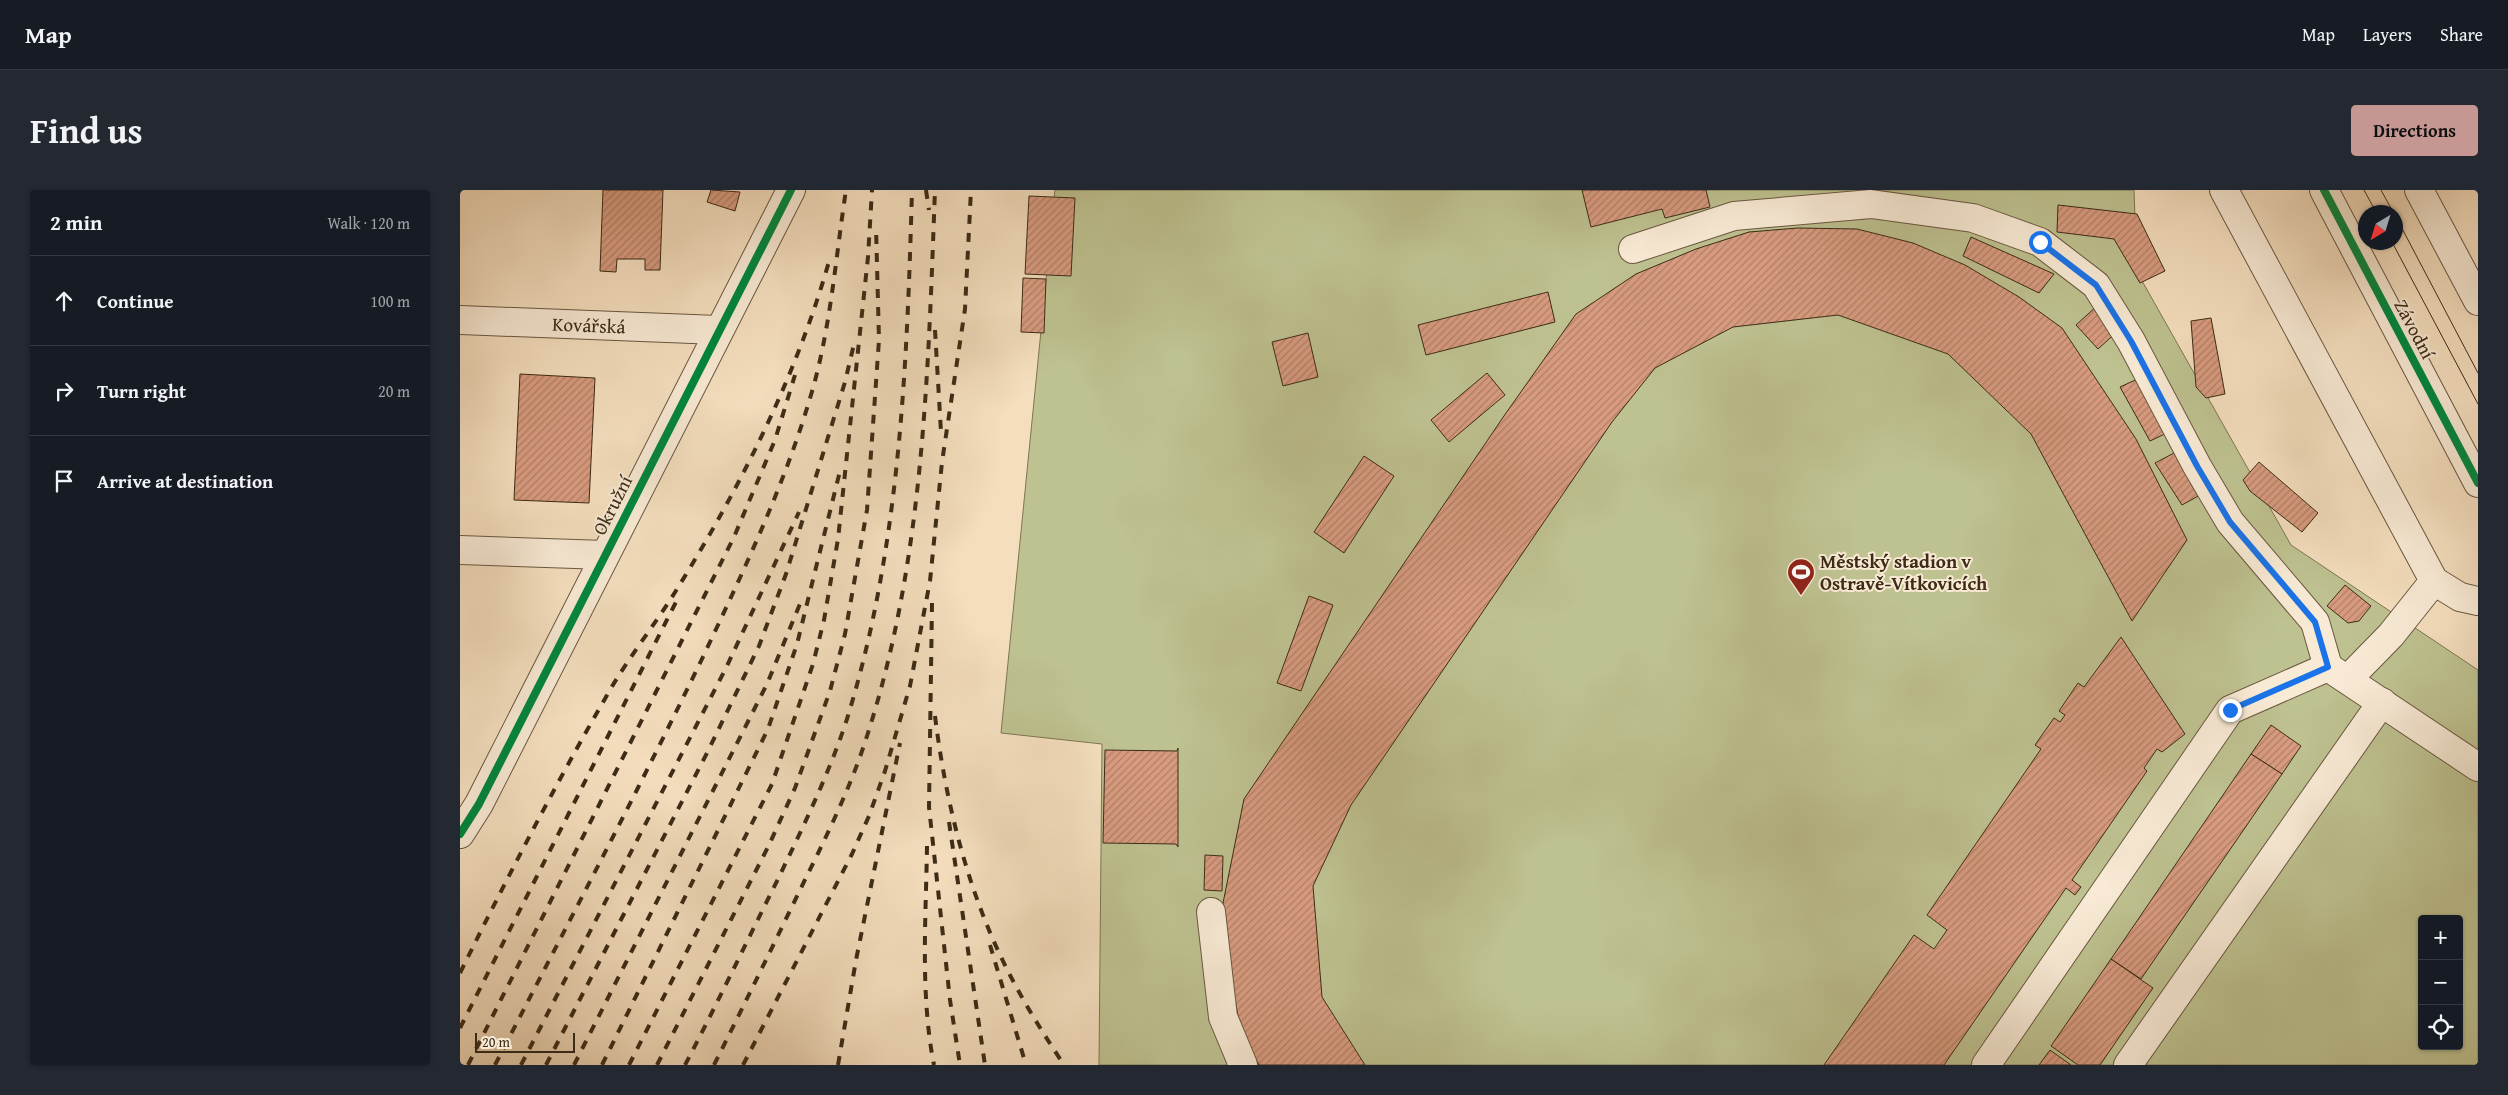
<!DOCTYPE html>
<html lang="en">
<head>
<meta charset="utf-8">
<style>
  :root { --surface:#171b24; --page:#242831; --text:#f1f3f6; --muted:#9ea1a6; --line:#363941; --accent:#c59692 }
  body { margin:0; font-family:"Gentium Book Plus",serif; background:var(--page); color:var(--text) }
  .controls { position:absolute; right:15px; bottom:15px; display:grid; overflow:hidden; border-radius:5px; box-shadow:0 1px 4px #0004 }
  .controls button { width:45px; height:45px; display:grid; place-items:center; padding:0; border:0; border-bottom:1px solid var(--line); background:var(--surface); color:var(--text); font:25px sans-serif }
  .compass { position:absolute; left:1898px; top:15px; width:45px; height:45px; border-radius:50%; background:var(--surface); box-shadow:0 1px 4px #0004; rotate:218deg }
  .scale { position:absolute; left:15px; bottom:12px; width:100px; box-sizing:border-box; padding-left:5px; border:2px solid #3c2b16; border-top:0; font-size:14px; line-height:18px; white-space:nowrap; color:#3c2b16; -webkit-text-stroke:4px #f8ead5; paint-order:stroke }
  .stop { position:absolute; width:15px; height:15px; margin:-11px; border:4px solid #1a73e8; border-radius:50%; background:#fff }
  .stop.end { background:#1a73e8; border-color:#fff; box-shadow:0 1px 5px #0008 }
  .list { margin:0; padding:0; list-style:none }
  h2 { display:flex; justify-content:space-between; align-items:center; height:65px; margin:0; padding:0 20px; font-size:21px }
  h2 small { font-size:16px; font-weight:400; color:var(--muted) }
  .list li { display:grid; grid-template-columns:32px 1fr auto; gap:15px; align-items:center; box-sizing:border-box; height:90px; padding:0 20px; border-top:1px solid var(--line) }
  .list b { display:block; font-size:19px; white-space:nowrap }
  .list em { font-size:16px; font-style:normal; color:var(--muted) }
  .icon { flex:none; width:28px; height:28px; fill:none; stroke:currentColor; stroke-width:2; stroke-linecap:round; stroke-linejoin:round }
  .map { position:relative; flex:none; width:2018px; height:875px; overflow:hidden; border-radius:5px }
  header { display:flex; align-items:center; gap:30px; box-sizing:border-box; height:70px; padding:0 25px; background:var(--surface); border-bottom:1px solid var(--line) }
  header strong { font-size:24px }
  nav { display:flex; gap:28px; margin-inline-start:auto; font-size:18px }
  .intro { display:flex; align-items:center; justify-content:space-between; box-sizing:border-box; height:120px; padding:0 30px }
  h1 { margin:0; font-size:35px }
  .button { padding:12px 22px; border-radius:5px; background:var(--accent); color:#111; font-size:18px; font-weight:700 }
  main { display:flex; gap:30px; padding:0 30px }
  aside { flex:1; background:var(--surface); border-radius:5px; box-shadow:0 1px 4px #0004 }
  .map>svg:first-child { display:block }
  .pitch { fill:#bec190; stroke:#7d7653; fill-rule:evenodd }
  .building { fill:url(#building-hatch); stroke:#3c2b16 }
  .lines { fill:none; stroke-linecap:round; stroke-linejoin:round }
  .minor-casing { stroke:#6a5840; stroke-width:30 }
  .minor { stroke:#f8ead5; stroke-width:28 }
  .tram { stroke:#3c2b16; stroke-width:1 }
  .rail { stroke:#3c2b16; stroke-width:4; stroke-dasharray:9 9; stroke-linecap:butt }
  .cycleway-casing { stroke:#f8ead5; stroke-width:11 }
  .cycleway { stroke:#00873e; stroke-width:8 }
  .route { stroke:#1a73e8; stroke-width:6 }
  .labels { text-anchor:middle; stroke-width:4; stroke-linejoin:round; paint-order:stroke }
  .street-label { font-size:19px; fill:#3c2b16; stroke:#f8ead5 }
  .poi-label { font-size:19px; font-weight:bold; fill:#3c2b16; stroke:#f8ead5; text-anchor:start }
</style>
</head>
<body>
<header>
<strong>Map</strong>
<nav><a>Map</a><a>Layers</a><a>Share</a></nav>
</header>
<div class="intro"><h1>Find us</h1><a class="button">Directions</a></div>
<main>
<aside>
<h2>2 min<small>Walk · 120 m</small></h2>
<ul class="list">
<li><svg class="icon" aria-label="ahead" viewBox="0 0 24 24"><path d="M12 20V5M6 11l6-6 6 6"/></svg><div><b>Continue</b></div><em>100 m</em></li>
<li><svg class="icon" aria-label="right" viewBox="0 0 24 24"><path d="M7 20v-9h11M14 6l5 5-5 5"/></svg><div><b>Turn right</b></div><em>20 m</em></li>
<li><svg class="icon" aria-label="arrive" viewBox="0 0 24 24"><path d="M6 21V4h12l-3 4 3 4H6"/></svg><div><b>Arrive at destination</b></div></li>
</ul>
</aside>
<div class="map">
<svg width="2018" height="875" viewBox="0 0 2018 875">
  <defs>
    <pattern id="building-hatch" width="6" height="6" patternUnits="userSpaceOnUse" patternTransform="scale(1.25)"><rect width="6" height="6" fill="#d89b7f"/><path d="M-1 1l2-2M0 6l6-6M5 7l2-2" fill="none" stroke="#b07f67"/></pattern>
  </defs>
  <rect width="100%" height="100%" fill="#f4debe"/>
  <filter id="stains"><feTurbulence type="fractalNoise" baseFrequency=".004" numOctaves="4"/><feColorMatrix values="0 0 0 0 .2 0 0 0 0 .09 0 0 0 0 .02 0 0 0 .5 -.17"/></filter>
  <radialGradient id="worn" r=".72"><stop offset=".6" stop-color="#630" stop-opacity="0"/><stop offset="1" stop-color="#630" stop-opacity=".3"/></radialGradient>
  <path class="pitch" d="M595 0H1674L1677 82 1831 355 2018 480V875H639L642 554 541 543ZM1962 729H1999V856H1962Z"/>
  <g class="building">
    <polygon points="143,0 203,0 200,80 185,80 185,69 157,69 156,82 140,81"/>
    <polygon points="251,0 280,2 275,21 247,12"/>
    <polygon points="1122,0 1246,0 1250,17 1205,28 1202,19 1131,37"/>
    <polygon points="569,6 615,8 611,86 565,84"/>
    <polygon points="1598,15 1677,24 1705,81 1680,93 1654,49 1597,42"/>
    <polygon points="1338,38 1397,39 1453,53 1505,75 1559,107 1602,138 1676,249 1727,350 1672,431 1571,244 1488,164 1378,125 1273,137 1195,178 1152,232 891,615 853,696 862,807 905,875 799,875 780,837 760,728 784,609 1046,223 1116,124 1176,84 1236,59 1289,42"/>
    <polygon points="1511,47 1594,84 1579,103 1503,66"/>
    <polygon points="563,88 586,89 584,143 561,142"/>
    <polygon points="1088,102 1095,132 966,165 958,135"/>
    <polygon points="1639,114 1661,138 1638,159 1616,135"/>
    <polygon points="1751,128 1765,204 1746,208 1736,197 1731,131"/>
    <polygon points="848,143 858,187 823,196 812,152"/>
    <polygon points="1027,183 1045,205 989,252 971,230"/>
    <polygon points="60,184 135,188 129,313 54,310"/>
    <polygon points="1682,187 1709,242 1690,251 1660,197"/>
    <polygon points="1718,261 1742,304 1722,315 1695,273"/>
    <polygon points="904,266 934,286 884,363 854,342"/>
    <polygon points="1799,272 1858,323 1842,342 1790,301 1783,290"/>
    <polygon points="1885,395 1911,416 1899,431 1888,433 1867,416"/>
    <polygon points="849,406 873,415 841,501 817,493"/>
    <polygon points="1661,447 1725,544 1702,562 1697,559 1684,578 1687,581 1612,690 1621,697 1615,705 1606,698 1484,875 1364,875 1454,745 1474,759 1487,740 1467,725 1581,559 1575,555 1594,528 1600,532 1605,525 1599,521 1618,493 1624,497"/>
    <polygon points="1811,535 1841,556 1822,584 1791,564"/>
    <polygon points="718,558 718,657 716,654 643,653 645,560 717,561"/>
    <polygon points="1791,564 1822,584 1681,789 1651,769"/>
    <polygon points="745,665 763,666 762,701 744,700"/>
    <polygon points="1651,769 1693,798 1640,875 1618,875 1591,856"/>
    <polygon points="1590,860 1611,875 1579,875"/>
  </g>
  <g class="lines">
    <g class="minor-casing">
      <g id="minor">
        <polyline points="1764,0 1974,391 2000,407 2018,411"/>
        <polyline points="1864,0 2018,293"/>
        <polyline points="1959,0 2018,111"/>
        <polyline points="1173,59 1274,26 1411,14 1513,28 1580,52 1636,95 1671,151 1737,276 1770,332 1855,432 1868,477"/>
        <path id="s1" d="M0 130 258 140"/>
        <polyline points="0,360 145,365"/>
        <polyline points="1888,489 1931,445 1974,391"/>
        <polyline points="0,644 19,614 331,0"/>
        <polyline points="751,722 763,827 783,875"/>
        <polyline points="1526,875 1770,520 1868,477 2018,577"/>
        <polyline points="1668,875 1922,512"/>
      </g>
    </g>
    <use href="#minor" class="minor"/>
    <g class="tram">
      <polyline points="1904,0 1916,22"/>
      <polyline points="1921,0 1933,22"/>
      <polyline points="1936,27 2018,183"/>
      <polyline points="1932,52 2018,214"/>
    </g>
    <g class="rail">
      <polyline points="466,0 469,20"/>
      <polyline points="475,140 481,242"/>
      <polyline points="472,413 469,617 490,810 500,875"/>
      <path d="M475 526C486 615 509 707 551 787 567 818 585 846 604 875"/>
      <polyline points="489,632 525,875"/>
      <path d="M467 656C466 727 460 805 474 875"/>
      <polyline points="530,755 566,875"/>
      <path d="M0 783C46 690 94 597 146 507 167 469 195 435 217 399 281 296 337 185 370 68"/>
      <polyline points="0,838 218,408"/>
      <polyline points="8,875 274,347 315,250 335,185"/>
      <path d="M35 875C104 741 175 607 241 471 283 382 326 293 353 198 371 134 376 65 386 0"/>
      <polyline points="61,875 266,478 339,322"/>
      <polyline points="86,875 248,561 299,456 326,384 385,192 394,154"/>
      <polyline points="114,875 307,494 342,409"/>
      <polyline points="142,875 308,539 337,454 380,281"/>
      <polyline points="169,875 312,594 353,474 364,430 378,349 408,67 412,0"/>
      <polyline points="197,875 309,655 335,598 370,501 385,444 407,320 419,150 416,37"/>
      <path d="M225 875C257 814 287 751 318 689 343 637 369 584 387 529 440 358 447 177 452 0"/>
      <path d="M254 875C283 817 311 760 339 702 364 651 390 600 407 546 464 370 468 183 475 0"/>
      <polyline points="283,875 392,664 409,626 425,581 450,496 470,391 482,272 505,119 511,0"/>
      <polyline points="378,875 396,770 440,553"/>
    </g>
    <g class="cycleway-casing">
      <g id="cycleway">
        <polyline points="1864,0 2018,293"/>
        <polyline points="0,644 19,614 331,0"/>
      </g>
    </g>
    <use href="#cycleway" class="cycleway"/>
  </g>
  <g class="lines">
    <polyline class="route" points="1580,52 1636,95 1671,151 1737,276 1770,332 1855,432 1868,477 1770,520"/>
  </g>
  <defs>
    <g id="stadium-pin" transform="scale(1.4375)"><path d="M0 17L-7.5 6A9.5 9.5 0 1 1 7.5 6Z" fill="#8f2418" stroke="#f8ead5"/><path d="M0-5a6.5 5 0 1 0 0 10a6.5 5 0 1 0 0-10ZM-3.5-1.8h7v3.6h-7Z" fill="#fff"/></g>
  </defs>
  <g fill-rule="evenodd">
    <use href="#stadium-pin" x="1341" y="382"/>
  </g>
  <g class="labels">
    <g class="street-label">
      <text dy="7" stroke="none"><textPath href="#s1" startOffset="129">Kovářská</textPath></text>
      <text transform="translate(1955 139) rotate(62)" y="7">Závodní</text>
      <text transform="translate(152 315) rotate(-63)" y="7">Okružní</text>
    </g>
    <g class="poi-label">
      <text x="1360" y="378">Městský stadion v<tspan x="1360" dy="22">Ostravě-Vítkovicích</tspan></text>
    </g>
  </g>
  <rect width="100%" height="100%" filter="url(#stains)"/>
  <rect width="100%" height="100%" fill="url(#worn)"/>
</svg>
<div class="controls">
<button>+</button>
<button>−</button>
<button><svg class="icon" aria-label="locate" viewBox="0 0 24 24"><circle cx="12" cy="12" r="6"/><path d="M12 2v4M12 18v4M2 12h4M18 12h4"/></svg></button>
</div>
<svg class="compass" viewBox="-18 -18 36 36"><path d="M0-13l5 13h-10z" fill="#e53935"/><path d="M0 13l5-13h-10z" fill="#9ea1a6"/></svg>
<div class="scale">20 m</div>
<div class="stop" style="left:1580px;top:52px"></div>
<div class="stop end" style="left:1770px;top:520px"></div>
</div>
</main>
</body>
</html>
